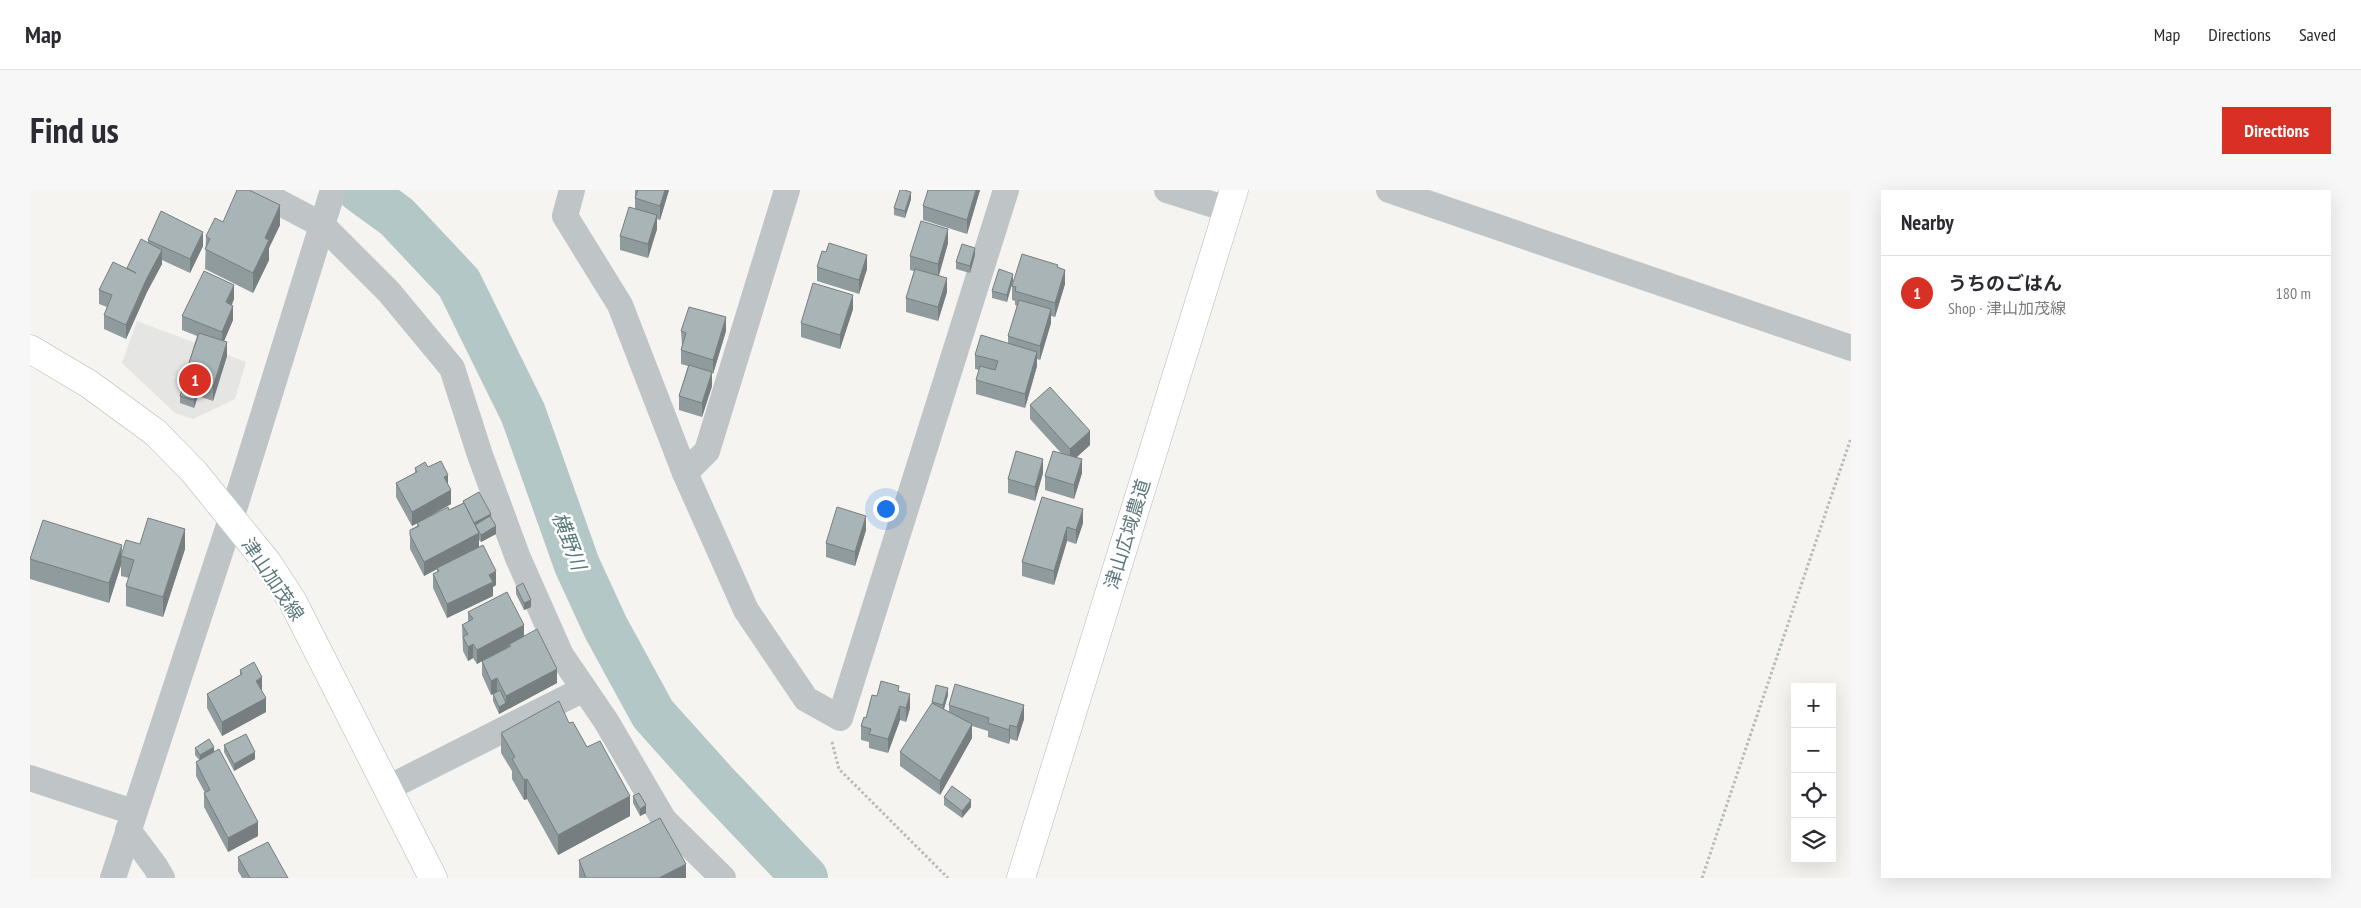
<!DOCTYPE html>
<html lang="en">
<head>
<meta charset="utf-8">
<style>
  :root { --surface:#fff; --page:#f7f7f7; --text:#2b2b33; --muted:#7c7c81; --line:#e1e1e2; --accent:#d93025 }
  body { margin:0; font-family:"PT Sans Narrow","Noto Sans JP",sans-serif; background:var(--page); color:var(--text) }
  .controls { position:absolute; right:15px; bottom:15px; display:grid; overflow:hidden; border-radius:0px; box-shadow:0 5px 20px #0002 }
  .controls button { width:45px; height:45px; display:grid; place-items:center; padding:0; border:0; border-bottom:1px solid var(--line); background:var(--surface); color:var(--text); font:25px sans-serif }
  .you { position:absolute; left:855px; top:318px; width:18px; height:18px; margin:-12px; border:4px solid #fff; border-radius:50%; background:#1a73e8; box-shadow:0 0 0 8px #1a73e833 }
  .badge { display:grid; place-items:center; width:32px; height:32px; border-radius:50%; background:var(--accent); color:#fff; font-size:16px; font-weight:700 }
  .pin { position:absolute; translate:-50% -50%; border:2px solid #fff; box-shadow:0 1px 5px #0006 }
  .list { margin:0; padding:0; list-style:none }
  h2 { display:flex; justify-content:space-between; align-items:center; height:65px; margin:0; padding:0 20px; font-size:21px }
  h2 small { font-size:16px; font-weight:400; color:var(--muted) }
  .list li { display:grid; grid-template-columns:32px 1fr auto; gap:15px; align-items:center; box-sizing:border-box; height:75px; padding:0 20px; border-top:1px solid var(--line) }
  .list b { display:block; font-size:19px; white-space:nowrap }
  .list p { margin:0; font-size:16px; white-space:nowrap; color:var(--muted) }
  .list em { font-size:16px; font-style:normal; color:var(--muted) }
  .icon { flex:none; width:28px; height:28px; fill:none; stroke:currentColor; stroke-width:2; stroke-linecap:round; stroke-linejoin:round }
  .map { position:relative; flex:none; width:1821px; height:688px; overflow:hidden; border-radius:0px }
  header { display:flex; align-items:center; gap:30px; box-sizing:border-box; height:70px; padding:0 25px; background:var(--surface); border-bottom:1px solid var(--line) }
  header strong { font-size:24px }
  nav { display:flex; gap:28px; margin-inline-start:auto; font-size:18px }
  .intro { display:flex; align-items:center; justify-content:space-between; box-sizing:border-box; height:120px; padding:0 30px }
  h1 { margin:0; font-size:35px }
  .button { padding:12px 22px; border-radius:0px; background:var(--accent); color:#fff; font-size:18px; font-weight:700 }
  main { display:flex; gap:30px; padding:0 30px }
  aside { flex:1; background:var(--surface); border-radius:0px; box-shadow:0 5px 20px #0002 }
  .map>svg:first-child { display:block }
  .built { fill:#e5e5e4 }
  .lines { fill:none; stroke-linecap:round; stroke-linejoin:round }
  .river { stroke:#b2c7c6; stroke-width:46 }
  .secondary-casing { stroke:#afb8ba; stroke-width:29 }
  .primary-casing { stroke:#b0b7b9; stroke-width:29 }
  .path { stroke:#b6bbbc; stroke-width:3; stroke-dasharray:2.5 2.5; stroke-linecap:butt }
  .street { stroke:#bfc5c7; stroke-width:26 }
  .secondary { stroke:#fff; stroke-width:28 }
  .primary { stroke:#fff; stroke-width:28 }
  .wall { fill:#909b9d }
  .shaded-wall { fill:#767e7f }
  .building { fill:#a8b4b6; stroke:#767e7f }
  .labels { text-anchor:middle; stroke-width:5; stroke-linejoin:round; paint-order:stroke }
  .street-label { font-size:19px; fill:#5e787d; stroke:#fff }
  .water-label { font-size:20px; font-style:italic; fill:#587a79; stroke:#fff }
</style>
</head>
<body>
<header>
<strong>Map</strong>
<nav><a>Map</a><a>Directions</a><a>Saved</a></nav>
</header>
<div class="intro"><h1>Find us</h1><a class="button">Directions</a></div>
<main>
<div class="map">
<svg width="1821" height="688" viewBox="0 0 1821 688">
  <rect width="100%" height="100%" fill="#f5f4f0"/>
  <polygon class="built" points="107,131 216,172 205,209 163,229 145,223 92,173"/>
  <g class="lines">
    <polyline class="river" points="330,0 367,27 429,93 493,223 547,375 576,438 623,524 684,592 775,688"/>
    <g class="secondary-casing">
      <polyline id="secondary" points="991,688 1204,0"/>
    </g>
    <g class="primary-casing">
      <polyline id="primary" points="0,159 59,194 126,243 164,282 237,372 263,412 403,688"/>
    </g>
    <g class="path">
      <polyline points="802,552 809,579 918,688"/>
      <polyline points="1672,688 1821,248"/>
    </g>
    <g class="street">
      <polyline points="226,0 292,35 359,102 422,178 450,265 488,368 531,465 576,531 634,630 693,688"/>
      <polyline points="542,0 535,26 590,115 655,283 716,420 776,509 810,528 976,0"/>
      <polyline points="1137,0 1197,19"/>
      <polyline points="1359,0 1821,158"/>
      <polyline points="655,283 677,261 757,0"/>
      <polyline points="0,588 103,622"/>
      <polyline points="356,599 554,499"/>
      <polyline points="98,640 125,676 132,688"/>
      <polyline points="83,688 201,329 303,0"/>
    </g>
    <use href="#secondary" class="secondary"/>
    <use href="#primary" class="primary"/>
  </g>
  <g class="wall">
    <polygon points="605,0 639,0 630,30 627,29 627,39 618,68 590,60 590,46 605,19"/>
    <polygon points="950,0 937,44 893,30 893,16"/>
    <polygon points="881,9 875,28 864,25 864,18"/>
    <polygon points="193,32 250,35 239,58 239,70 223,103 175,79 176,46"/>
    <polygon points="118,50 173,56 160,83 132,70 132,74 117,102 96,149 74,139 74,125 77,117 69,114 69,100 97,79 97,78 118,53"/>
    <polygon points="918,53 909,86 917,102 908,131 876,122 876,108 884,81 880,80 880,66"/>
    <polygon points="945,65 940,83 926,79 926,72"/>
    <polygon points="787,77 837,79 829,104 787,91"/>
    <polygon points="1028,77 1035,94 1025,127 1021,126 1021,133 1010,170 1007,169 1007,176 995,218 946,204 946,190 949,180 945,179 945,165 978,153 978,146 987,116 985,115 985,111 982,110 982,96"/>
    <polygon points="983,84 977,112 962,108 962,101"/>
    <polygon points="204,109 202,115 203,130 194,151 197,166 183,211 168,206 164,218 150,213 150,206 154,194 154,188 167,146 152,140 152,126"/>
    <polygon points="823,119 810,159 771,147 771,133"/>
    <polygon points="651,141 696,141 683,184 682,183 682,196 672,227 649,220 649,206 658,176 651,174 651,160 652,156"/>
    <polygon points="1000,215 1060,255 1046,268 1052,283 1044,309 1015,300 1015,286 1031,263 1000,229"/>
    <polygon points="398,277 418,295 421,314 382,336 366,307 366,293 385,283 385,278"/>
    <polygon points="1013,283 1005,311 978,303 978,289"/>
    <polygon points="1012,307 1053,333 1046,354 1037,351 1024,395 992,386 992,372"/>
    <polygon points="433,311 461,327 466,344 451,352 449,350 449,357 466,395 463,397 463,406 417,428 403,398 403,384 407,382 407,379 394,386 380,359 380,340 387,336 387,333 419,320 433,313"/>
    <polygon points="836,340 825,376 796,367 796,353"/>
    <polygon points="110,354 155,359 133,427 96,416 96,396 99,388 91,386 91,375 79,413 0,389 0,369 92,365"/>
    <polygon points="486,397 501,417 494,420 486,404"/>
    <polygon points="438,422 494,447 527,493 469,524 463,511 463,504 461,505 452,485 452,471 447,474 443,468 438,471 433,461 432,435 438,432"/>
    <polygon points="210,480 236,522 192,546 177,518 177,504 210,485"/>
    <polygon points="869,501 880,518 876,532 870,530 858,563 839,558 839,552 831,550 831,536 847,506"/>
    <polygon points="918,505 914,519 919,522 919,515 994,529 987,551 980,549 979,554 958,547 958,541 942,536 942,548 910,605 870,576 870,562 902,514 902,512"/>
    <polygon points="539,533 557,557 600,626 528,665 497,609 494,610 482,589 482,581 471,563 471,543"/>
    <polygon points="194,555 225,569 204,581 194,562"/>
    <polygon points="165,558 184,562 228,646 198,662 174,617 174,603 175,603 166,586 166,572 169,570 165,565"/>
    <polygon points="603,606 616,623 610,626 603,613"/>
    <polygon points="914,607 941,617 932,628 914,615"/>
    <polygon points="208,667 258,688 212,688 208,681"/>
    <polygon points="549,670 656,688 549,688"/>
  </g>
  <g class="shaded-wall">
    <polygon points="635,0 639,0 630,30 630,16"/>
    <polygon points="946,0 950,0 937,44 937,30"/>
    <polygon points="881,2 881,9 875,28 875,21"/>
    <polygon points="250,15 250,35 239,58 239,70 223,103 223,83 235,48"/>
    <polygon points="627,25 627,39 618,68 618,54"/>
    <polygon points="918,39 918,53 908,88 908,74"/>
    <polygon points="173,42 173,56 160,83 160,69"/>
    <polygon points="945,58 945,65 940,83 940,76"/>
    <polygon points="132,60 132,74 117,102 96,149 96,135 117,88"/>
    <polygon points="837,65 837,79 829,104 829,90"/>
    <polygon points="1035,80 1035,94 1025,127 1025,113"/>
    <polygon points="983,84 983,91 977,112 977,105"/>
    <polygon points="917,88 917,102 908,131 908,117"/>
    <polygon points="204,95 204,109 196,126 196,112"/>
    <polygon points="823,105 823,119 810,159 810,145"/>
    <polygon points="203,116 203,130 192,156 192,142"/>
    <polygon points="1021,119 1021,133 1010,170 1010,156"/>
    <polygon points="696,127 696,141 683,184 683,170"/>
    <polygon points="197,152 197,166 183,211 183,197"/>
    <polygon points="1007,162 1007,176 995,218 995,204"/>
    <polygon points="682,182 682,196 672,227 672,213"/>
    <polygon points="168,199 168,206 164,218 164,210"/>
    <polygon points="1060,241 1060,255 1040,273 1040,259"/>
    <polygon points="1013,269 1013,283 1005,311 1005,297"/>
    <polygon points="1052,269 1052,283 1044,309 1044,295"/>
    <polygon points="418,285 418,299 414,287"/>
    <polygon points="421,300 421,314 382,336 382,322"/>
    <polygon points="1053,319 1053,333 1046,354 1046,340"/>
    <polygon points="461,324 461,332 447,339 444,333"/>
    <polygon points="836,326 836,340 825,376 825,362"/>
    <polygon points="466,336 466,344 451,352 451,345"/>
    <polygon points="1037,337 1037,351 1024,395 1024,381"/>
    <polygon points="155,339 155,359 133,427 133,407"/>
    <polygon points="449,343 449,357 394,386 394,372"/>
    <polygon points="92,355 91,375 79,413 79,393"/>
    <polygon points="466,381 466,395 463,397 463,406 417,428 417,414 459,385"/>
    <polygon points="501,410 501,417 494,420 494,413"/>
    <polygon points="494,435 494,449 478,455 478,457 447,474 447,460"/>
    <polygon points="443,454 443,468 438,471 438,457"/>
    <polygon points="527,479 527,493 469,524 469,517 476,513 476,506"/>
    <polygon points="232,487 232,501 226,491"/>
    <polygon points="467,488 467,502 461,505 461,491"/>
    <polygon points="918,498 918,505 913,522 913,515"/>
    <polygon points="880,504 880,518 876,532 876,518"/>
    <polygon points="236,508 236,522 192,546 192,532"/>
    <polygon points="994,515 994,529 987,551 987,537"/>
    <polygon points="870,516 870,530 858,563 858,549"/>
    <polygon points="942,534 942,548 910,605 910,591"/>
    <polygon points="980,535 980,549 979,554 979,540"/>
    <polygon points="184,557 184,564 170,572 170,565"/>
    <polygon points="225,562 225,569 204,581 204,574"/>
    <polygon points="497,589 497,609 494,610 494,590"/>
    <polygon points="600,606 600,626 528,665 528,645"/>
    <polygon points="941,610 941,617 932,628 932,621"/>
    <polygon points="616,615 616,623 610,626 610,619"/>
    <polygon points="228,632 228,646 198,662 198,648"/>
    <polygon points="656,674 656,688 629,688"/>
  </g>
  <g class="building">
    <polygon points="207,0 219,0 250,15 235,48 239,50 223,83 175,59 180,49 176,46 185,28 193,32"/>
    <polygon points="608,0 635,0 630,16 605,8"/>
    <polygon points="870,0 874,0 881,2 875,21 864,18"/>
    <polygon points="898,0 946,0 937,30 893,16"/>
    <polygon points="599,17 627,25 618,54 590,46"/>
    <polygon points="131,21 173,42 160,69 118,50"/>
    <polygon points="891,31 918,39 908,74 880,66"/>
    <polygon points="111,49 132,60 117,88 96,135 74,125 82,105 69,100 83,72 106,83 97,78"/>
    <polygon points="799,53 837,65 829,90 787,77 792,61 796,62"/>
    <polygon points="932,54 945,58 940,76 926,72"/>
    <polygon points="992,64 1028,75 1027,77 1035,80 1025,113 985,101 986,97 982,96"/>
    <polygon points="885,79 917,88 908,117 876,108"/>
    <polygon points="969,79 983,84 977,105 962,101"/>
    <polygon points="174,81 204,95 196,112 203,116 192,142 152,126"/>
    <polygon points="783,93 823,105 810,145 771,133"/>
    <polygon points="989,110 1021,119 1010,156 978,146"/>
    <polygon points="659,117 696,127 683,170 651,160 656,143 651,141"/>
    <polygon points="169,143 197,152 183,197 154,188"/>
    <polygon points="951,145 1007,162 995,204 946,190 950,176 965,180 968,171 945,165"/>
    <polygon points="659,175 682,182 672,213 649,206"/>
    <polygon points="154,194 168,199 164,210 150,206"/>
    <polygon points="1020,197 1060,241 1040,259 1000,215"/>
    <polygon points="986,261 1013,269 1005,297 978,289"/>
    <polygon points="1023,261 1052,269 1044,295 1015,286"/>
    <polygon points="411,271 418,285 414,287 421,300 382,322 366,293 387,282 385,278 395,272 398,277"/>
    <polygon points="449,302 461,324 444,333 433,311"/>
    <polygon points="1012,307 1053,319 1046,340 1037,337 1024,381 992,372"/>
    <polygon points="434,313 449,343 394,372 380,345 380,340 389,336 387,333 418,317 419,320"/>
    <polygon points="807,317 836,326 825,362 796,353"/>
    <polygon points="460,326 466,336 451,345 445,335"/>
    <polygon points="118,328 155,339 133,407 96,396 104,370 91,366 96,350 110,354"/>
    <polygon points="13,330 92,355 79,393 0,369"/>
    <polygon points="453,355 466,381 459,385 463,392 417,414 403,384 409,381 407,378"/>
    <polygon points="493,393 501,410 494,413 486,397"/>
    <polygon points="477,402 494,435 447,460 443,454 438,457 433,447 438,444 432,435 443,429 438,422"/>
    <polygon points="507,439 527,479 476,506 467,488 461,491 452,471 481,456 478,455"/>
    <polygon points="224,472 232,487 226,491 236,508 192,532 177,504 212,484 210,480"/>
    <polygon points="851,491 869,496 868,501 880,504 876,518 870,516 858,549 839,544 841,539 831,536 834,527 836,528 842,505 847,506"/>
    <polygon points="925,494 994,515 987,537 980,535 979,540 958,533 959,528 919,515"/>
    <polygon points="906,495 918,498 913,515 902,512"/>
    <polygon points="470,500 476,513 469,517 463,504"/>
    <polygon points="529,511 539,533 543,532 557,557 570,551 600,606 528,645 497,589 494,590 482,569 485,567 471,543"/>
    <polygon points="902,513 942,534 910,591 870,562"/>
    <polygon points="216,544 225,562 204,574 194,555"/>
    <polygon points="179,549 184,557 170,565 165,558"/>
    <polygon points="189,559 228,632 198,648 174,603 180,600 166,572"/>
    <polygon points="922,596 941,610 932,621 914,607"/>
    <polygon points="609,603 616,615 610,619 603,606"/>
    <polygon points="630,628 656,674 629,688 556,688 549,670"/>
    <polygon points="238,652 258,688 220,688 208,667"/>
  </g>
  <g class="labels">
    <g class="street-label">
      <text transform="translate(1097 344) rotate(-73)" y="7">津山広域農道</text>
      <text transform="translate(243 389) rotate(56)" y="7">津山加茂線</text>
    </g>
    <g class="water-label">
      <text transform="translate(539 351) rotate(69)" y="7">横野川</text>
    </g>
  </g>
</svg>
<div class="controls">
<button>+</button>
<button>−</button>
<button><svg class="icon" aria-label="locate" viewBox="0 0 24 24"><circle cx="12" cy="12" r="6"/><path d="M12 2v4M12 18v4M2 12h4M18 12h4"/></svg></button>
<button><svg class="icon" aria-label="layers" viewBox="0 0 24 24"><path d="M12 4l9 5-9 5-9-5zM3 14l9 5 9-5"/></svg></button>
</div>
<div class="you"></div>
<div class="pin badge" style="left:165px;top:190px">1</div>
</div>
<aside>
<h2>Nearby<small></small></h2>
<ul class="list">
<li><span class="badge">1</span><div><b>うちのごはん</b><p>Shop · 津山加茂線</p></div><em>180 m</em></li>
</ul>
</aside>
</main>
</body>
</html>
